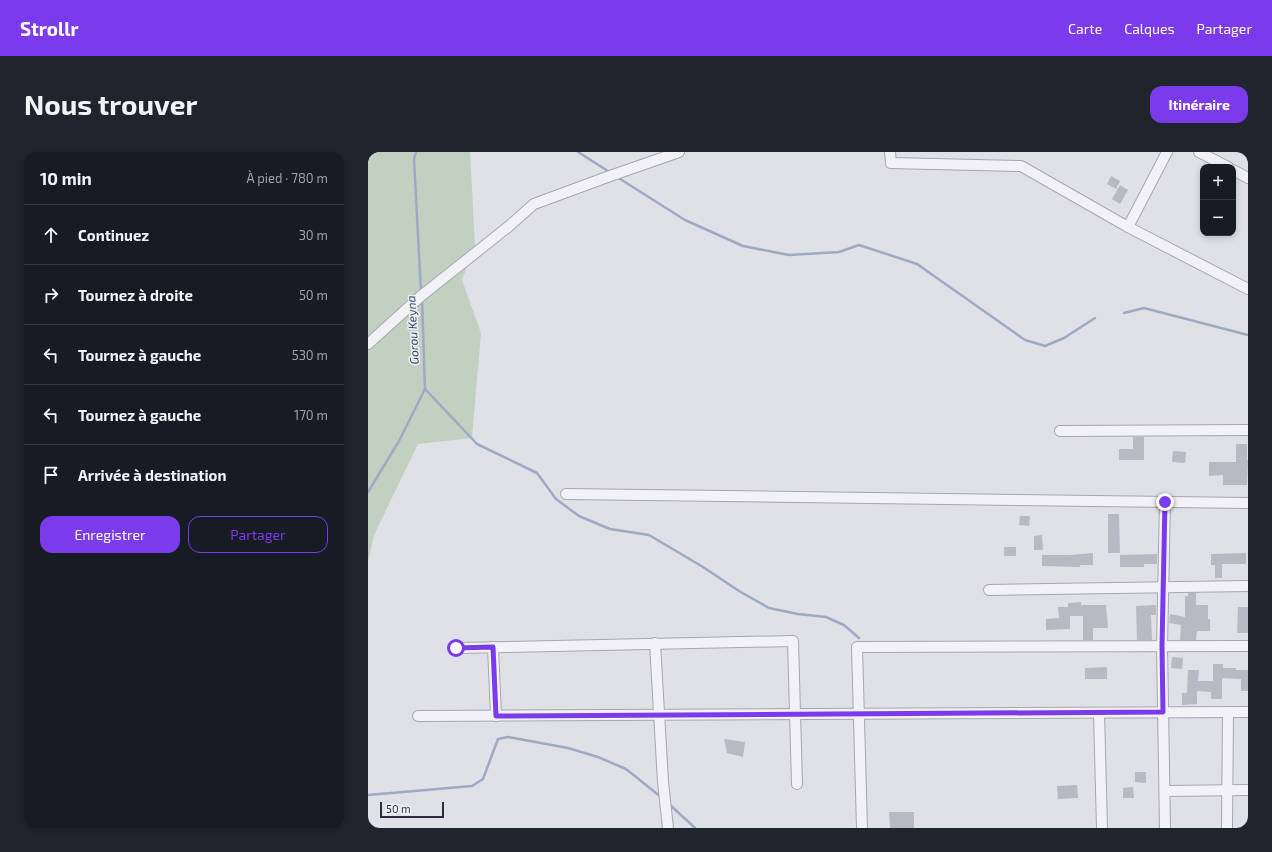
<!DOCTYPE html>
<html lang="fr">
<head>
<meta charset="utf-8">
<style>
  :root { --surface:#171b24; --page:#20242c; --text:#f1f3f6; --muted:#9ea1a6; --line:#363941; --accent:#7c3aed }
  body { margin:0; font-family:"Exo 2",sans-serif; background:var(--page); color:var(--text) }
  .controls { position:absolute; right:12px; top:12px; display:grid; overflow:hidden; border-radius:8px; box-shadow:0 2px 6px #0003 }
  .controls button { width:36px; height:36px; display:grid; place-items:center; padding:0; border:0; border-bottom:1px solid var(--line); background:var(--surface); color:var(--text); font:20px sans-serif }
  .scale { position:absolute; left:12px; bottom:10px; width:64px; box-sizing:border-box; padding-left:4px; border:2px solid #2a2d3d; border-top:0; font-size:11px; line-height:14px; white-space:nowrap; color:#2a2d3d; -webkit-text-stroke:3px #eff0f5; paint-order:stroke }
  .stop { position:absolute; width:12px; height:12px; margin:-9px; border:3px solid #7c3aed; border-radius:50%; background:#fff }
  .stop.end { background:#7c3aed; border-color:#fff; box-shadow:0 1px 4px #0008 }
  .list { margin:0; padding:0; list-style:none }
  h2 { display:flex; justify-content:space-between; align-items:center; height:52px; margin:0; padding:0 16px; font-size:17px }
  h2 small { font-size:13px; font-weight:400; color:var(--muted) }
  .list li { display:grid; grid-template-columns:26px 1fr auto; gap:12px; align-items:center; box-sizing:border-box; height:60px; padding:0 16px; border-top:1px solid var(--line) }
  .list b { display:block; font-size:15px; white-space:nowrap }
  .list em { font-size:13px; font-style:normal; color:var(--muted) }
  .actions { display:flex; gap:8px; padding:12px 16px }
  .actions a { flex:1; padding:9px 0; border:1px solid var(--accent); border-radius:12px; text-align:center; font-size:14px; color:var(--accent) }
  .actions .main { background:var(--accent); color:#fff }
  .icon { flex:none; width:22px; height:22px; fill:none; stroke:currentColor; stroke-width:2; stroke-linecap:round; stroke-linejoin:round }
  .map { position:relative; flex:none; width:880px; height:676px; overflow:hidden; border-radius:12px }
  header { display:flex; align-items:center; gap:24px; box-sizing:border-box; height:56px; padding:0 20px; background:var(--accent); color:#fff }
  header strong { font-size:19px }
  nav { display:flex; gap:22px; margin-inline-start:auto; font-size:14px }
  .intro { display:flex; align-items:center; justify-content:space-between; box-sizing:border-box; height:96px; padding:0 24px }
  h1 { margin:0; font-size:28px }
  .button { padding:10px 18px; border-radius:12px; background:var(--accent); color:#fff; font-size:14px; font-weight:700 }
  main { display:flex; gap:24px; padding:0 24px }
  aside { flex:1; background:var(--surface); border-radius:12px; box-shadow:0 2px 6px #0003 }
  .map>svg:first-child { display:block }
  .green { fill:#c2d0c1 }
  .lines { fill:none; stroke-linecap:round; stroke-linejoin:round }
  .stream { stroke:#9ea9c4; stroke-width:2.5 }
  .building { fill:#b7bac3 }
  .street-casing { stroke:#a5a7b1; stroke-width:12 }
  .street { stroke:#f2f2f6; stroke-width:10 }
  .route { stroke:#7c3aed; stroke-width:5 }
  .labels { text-anchor:middle; stroke-width:3; stroke-linejoin:round; paint-order:stroke }
  .water-label { font-size:12px; font-style:italic; fill:#38466d; stroke:#eff0f5 }
</style>
</head>
<body>
<header>
<strong>Strollr</strong>
<nav><a>Carte</a><a>Calques</a><a>Partager</a></nav>
</header>
<div class="intro"><h1>Nous trouver</h1><a class="button">Itinéraire</a></div>
<main>
<aside>
<h2>10 min<small>À pied · 780 m</small></h2>
<ul class="list">
<li><svg class="icon" aria-label="ahead" viewBox="0 0 24 24"><path d="M12 20V5M6 11l6-6 6 6"/></svg><div><b>Continuez</b></div><em>30 m</em></li>
<li><svg class="icon" aria-label="right" viewBox="0 0 24 24"><path d="M7 20v-9h11M14 6l5 5-5 5"/></svg><div><b>Tournez à droite</b></div><em>50 m</em></li>
<li><svg class="icon" aria-label="left" viewBox="0 0 24 24"><path d="M17 20v-9H6M10 6l-5 5 5 5"/></svg><div><b>Tournez à gauche</b></div><em>530 m</em></li>
<li><svg class="icon" aria-label="left" viewBox="0 0 24 24"><path d="M17 20v-9H6M10 6l-5 5 5 5"/></svg><div><b>Tournez à gauche</b></div><em>170 m</em></li>
<li><svg class="icon" aria-label="arrive" viewBox="0 0 24 24"><path d="M6 21V4h12l-3 4 3 4H6"/></svg><div><b>Arrivée à destination</b></div></li>
</ul>
<div class="actions"><a class="main">Enregistrer</a><a>Partager</a></div>
</aside>
<div class="map">
<svg width="880" height="676" viewBox="0 0 880 676">
  <rect width="100%" height="100%" fill="#dfe1e7"/>
  <polygon class="green" points="0,0 102,0 107,94 94,128 113,181 104,286 50,292 6,383 0,410"/>
  <g class="lines">
    <g class="stream">
      <polyline points="48,0 46,7 53,140"/>
      <polyline points="210,0 243,21"/>
      <polyline points="249,25 317,68 375,94 421,103 471,100 491,93 549,112 657,188 677,194 696,186 727,166"/>
      <polyline points="756,161 776,156 880,183"/>
      <polyline points="57,237 109,292 169,321 188,347 211,364 242,377 281,383 335,415 371,439 401,456 430,462 458,465 476,473 491,486"/>
      <polyline points="0,340 31,289 57,237 54,147"/>
      <polyline points="0,643 104,634 115,627 130,587 140,585 200,596 230,605 258,617 293,645"/>
      <polyline points="301,652 327,676"/>
    </g>
  </g>
  <g class="building">
    <polygon points="743,24 752,29 748,37 739,32"/>
    <polygon points="752,33 760,38 752,52 744,47"/>
    <polygon points="765,285 776,285 776,308 751,308 751,297 765,297"/>
    <polygon points="868,292 879,292 879,308 880,308 879,333 855,333 855,323 841,324 841,310 868,310"/>
    <polygon points="805,299 818,300 817,311 804,310"/>
    <polygon points="740,362 751,362 752,401 740,401"/>
    <polygon points="652,364 662,364 661,374 651,373"/>
    <polygon points="674,383 675,398 666,398 666,384"/>
    <rect x="636" y="395" width="12" height="9"/>
    <polygon points="725,401 725,413 712,413 712,415 674,414 674,403 702,403"/>
    <polygon points="878,401 878,412 854,412 854,426 847,426 847,413 843,413 843,402"/>
    <polygon points="789,402 789,412 776,412 776,415 752,415 752,403"/>
    <polygon points="820,441 828,441 828,453 840,453 840,467 842,467 842,479 829,479 828,488 812,488 813,473 801,471 802,462 817,465 817,444 820,444"/>
    <polygon points="713,450 713,453 738,453 740,476 725,476 725,488 715,488 715,464 702,464 702,477 678,478 678,467 691,466 690,455 700,455 700,451"/>
    <polygon points="788,453 788,463 783,463 784,488 769,488 768,454"/>
    <polygon points="870,455 880,455 880,481 869,481"/>
    <polygon points="804,505 815,506 814,517 803,516"/>
    <polygon points="845,512 855,512 855,516 868,516 868,518 880,518 880,539 873,539 873,527 854,526 854,547 843,547 843,540 829,539 829,552 814,553 814,541 819,541 820,518 831,518 830,529 845,529"/>
    <polygon points="739,515 739,527 717,527 717,516"/>
    <polygon points="356,587 377,590 375,605 359,601"/>
    <polygon points="767,620 778,620 778,631 767,630"/>
    <polygon points="709,633 710,646 690,647 689,634"/>
    <polygon points="765,635 766,646 755,646 755,636"/>
    <polygon points="521,660 546,660 546,676 522,676"/>
  </g>
  <g class="lines">
    <g class="street-casing">
      <g id="street">
        <polyline points="522,0 523,11 653,14 760,75 880,137"/>
        <polyline points="831,0 860,15"/>
        <polyline points="865,18 880,26"/>
        <polyline points="760,75 799,0"/>
        <polyline points="0,192 53,144 140,75 166,52 242,24 311,0"/>
        <polyline points="692,279 880,278"/>
        <polyline points="198,342 880,351"/>
        <polyline points="797,350 794,494 797,676"/>
        <polyline points="621,438 880,434"/>
        <polyline points="287,491 295,630 300,676"/>
        <polyline points="125,495 128,564"/>
        <polyline points="88,496 425,489 429,632"/>
        <polyline points="731,561 734,676"/>
        <polyline points="50,564 880,560"/>
        <polyline points="797,639 880,638"/>
        <polyline points="494,676 489,495 880,494"/>
        <polyline points="859,676 860,560"/>
      </g>
    </g>
    <use href="#street" class="street"/>
  </g>
  <g class="lines">
    <polyline class="route" points="88,496 125,495 128,564 795,560 794,494 797,350"/>
  </g>
  <g class="labels">
    <g class="water-label">
      <text transform="translate(45 178) rotate(-93)" y="4">Gorou Keyna</text>
    </g>
  </g>
</svg>
<div class="controls">
<button>+</button>
<button>−</button>
</div>
<div class="scale">50 m</div>
<div class="stop" style="left:88px;top:496px"></div>
<div class="stop end" style="left:797px;top:350px"></div>
</div>
</main>
</body>
</html>
